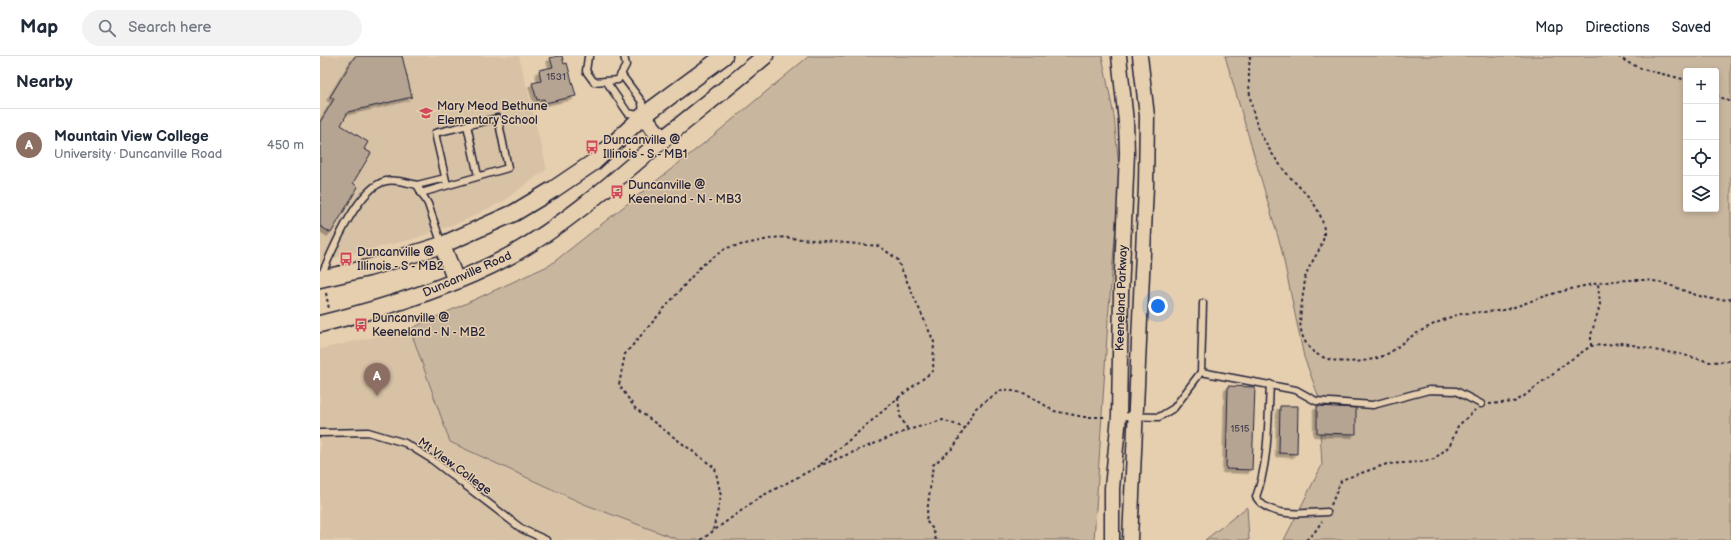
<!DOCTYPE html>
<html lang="en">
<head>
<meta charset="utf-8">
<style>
  :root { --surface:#fff; --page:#f2f2f3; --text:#1f2937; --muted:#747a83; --line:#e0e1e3; --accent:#d1495b }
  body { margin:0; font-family:"Balsamiq Sans",sans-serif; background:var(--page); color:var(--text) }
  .controls { position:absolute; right:12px; top:12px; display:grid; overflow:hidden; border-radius:4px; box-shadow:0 2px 6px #0003 }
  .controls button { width:36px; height:36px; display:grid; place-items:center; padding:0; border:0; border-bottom:1px solid var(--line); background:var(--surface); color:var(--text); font:20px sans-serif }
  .you { position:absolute; left:838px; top:250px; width:14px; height:14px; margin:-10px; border:3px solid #fff; border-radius:50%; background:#1a73e8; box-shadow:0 0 0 6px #1a73e833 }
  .badge { display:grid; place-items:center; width:26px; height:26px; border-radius:50%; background:var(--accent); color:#fff; font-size:13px; font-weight:700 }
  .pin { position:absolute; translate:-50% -33px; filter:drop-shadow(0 1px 2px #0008) }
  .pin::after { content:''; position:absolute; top:21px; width:14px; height:12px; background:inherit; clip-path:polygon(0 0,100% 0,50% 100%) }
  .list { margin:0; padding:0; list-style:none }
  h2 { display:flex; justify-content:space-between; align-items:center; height:52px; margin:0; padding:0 16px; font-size:17px }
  h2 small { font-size:13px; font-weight:400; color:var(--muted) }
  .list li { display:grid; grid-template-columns:26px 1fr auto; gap:12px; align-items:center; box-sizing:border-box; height:72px; padding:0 16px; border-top:1px solid var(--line) }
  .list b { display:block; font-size:15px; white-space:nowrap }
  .list p { margin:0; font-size:13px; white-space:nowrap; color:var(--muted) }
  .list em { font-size:13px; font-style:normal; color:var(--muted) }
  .icon { flex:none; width:22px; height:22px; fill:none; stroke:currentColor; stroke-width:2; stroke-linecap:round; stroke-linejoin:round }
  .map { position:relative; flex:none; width:1411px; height:484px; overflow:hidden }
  header { display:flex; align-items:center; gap:24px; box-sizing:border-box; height:56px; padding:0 20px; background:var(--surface); border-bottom:1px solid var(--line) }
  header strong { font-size:19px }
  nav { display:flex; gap:22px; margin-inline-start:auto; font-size:14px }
  .search { width:280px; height:36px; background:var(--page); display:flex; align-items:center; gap:10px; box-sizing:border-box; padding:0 14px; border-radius:22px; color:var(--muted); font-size:15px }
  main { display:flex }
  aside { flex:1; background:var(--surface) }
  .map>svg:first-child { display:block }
  .built { fill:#d8c2a6 }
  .green { fill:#c9b69e; stroke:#766c6c; fill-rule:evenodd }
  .building { fill:#b6a492; stroke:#22223b; filter:url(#shadow) }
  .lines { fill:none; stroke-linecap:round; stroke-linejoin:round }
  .service-casing { stroke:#22223b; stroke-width:9 }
  .tertiary-casing { stroke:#22223b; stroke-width:17 }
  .secondary-casing { stroke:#22223b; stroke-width:19 }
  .path { stroke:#22223b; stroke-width:2; stroke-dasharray:3 3; stroke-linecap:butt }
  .service { stroke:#e6cfaf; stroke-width:6 }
  .tertiary { stroke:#e6cfaf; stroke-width:14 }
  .secondary { stroke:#e6cfaf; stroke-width:16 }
  .labels { text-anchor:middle; stroke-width:3; stroke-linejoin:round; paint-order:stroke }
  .number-label { font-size:10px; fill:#474251 }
  .poi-label { font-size:12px; fill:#22223b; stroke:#e6cfaf; text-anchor:start }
  .street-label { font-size:12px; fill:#22223b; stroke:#e6cfaf }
</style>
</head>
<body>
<header>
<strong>Map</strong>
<div class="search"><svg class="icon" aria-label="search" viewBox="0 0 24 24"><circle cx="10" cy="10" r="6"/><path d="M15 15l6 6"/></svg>Search here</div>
<nav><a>Map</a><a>Directions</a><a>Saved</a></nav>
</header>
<main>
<aside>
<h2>Nearby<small></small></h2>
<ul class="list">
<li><span class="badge" style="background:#8d6e63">A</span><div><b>Mountain View College</b><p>University · Duncanville Road</p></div><em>450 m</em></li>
</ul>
</aside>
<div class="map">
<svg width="1411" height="484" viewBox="0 0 1411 484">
  <defs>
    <filter id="shadow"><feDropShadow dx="-3.5" dy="3.5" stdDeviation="0" flood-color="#0004"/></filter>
  </defs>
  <rect width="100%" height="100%" fill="#e6cfaf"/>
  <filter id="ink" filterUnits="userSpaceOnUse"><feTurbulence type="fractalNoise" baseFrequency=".025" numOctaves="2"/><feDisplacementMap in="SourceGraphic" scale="8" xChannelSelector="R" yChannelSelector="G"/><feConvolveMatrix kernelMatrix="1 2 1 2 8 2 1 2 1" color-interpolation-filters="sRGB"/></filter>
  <g filter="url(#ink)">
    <g class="built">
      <polygon points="0,0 199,0 227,113 182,146 141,166 93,183 0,206"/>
      <polygon points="90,273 130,386 264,448 359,484 0,484 0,293"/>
    </g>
    <g class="green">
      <polygon points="489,0 782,0 794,60 800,122 788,264 774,484 359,484 264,448 130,386 90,273 230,209 388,84"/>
      <path d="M905 0H1411V484H964L1002 409 998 339 984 301 961 191ZM1366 15H1396V153H1366Z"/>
      <polygon points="927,451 929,484 885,484"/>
    </g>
    <g class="building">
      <polygon points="35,0 82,0 92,41 28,56 21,69 48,86 44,93 51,97 33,127 38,131 11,177 0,170 0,66 14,43 10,41"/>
      <polygon points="238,0 242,0 244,8 247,7 256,40 225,47 224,43 217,44 212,27 221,25 219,14 233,11 230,2"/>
      <polygon points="908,330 935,331 932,414 906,413"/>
      <polygon points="960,350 978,350 977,398 959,397"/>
      <polygon points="997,350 1036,352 1036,378 997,377"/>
    </g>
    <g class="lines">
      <g class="service-casing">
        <g id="service">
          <polyline points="270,0 268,1 266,15 274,26 298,24 306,9 304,0"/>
          <polyline points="286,25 308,57 323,60 322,46 301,18"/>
          <polyline points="147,69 158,120"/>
          <polyline points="97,129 125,122"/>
          <polyline points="101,137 188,112 178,62 115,77 127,129"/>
          <path d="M1 220C12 195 38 131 66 125 76 123 88 127 97 129L108 148 122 189"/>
          <polyline points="881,316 976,334 996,345 1053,349 1109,334 1136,335 1161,348"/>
          <path d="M950 328C948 365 949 406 936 441 949 463 985 457 1007 456"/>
          <polyline points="799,360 839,361 854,352 881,316 883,247"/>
          <polyline points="0,377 48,376 85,387 111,403 202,473 226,484"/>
        </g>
      </g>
      <g class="tertiary-casing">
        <g id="tertiary">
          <polyline points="792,484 792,432 799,360 801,238 807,97 806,66 799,0"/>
          <polyline points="810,484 826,130 827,60 820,0"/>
        </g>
      </g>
      <g class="secondary-casing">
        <g id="secondary">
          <polyline points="323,60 343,84"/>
          <polyline points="122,189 136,225"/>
          <polyline points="0,223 48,212 122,189 194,157 234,133 274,106 323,60 404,0"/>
          <path d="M0 268C65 252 134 231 193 198 248 167 294 125 342 84 376 56 411 29 445 0"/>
        </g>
      </g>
      <g class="path">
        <path d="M930 0C925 50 937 82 969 120 980 132 994 144 1000 159 1011 185 997 194 987 216 984 222 985 231 983 238 981 256 976 274 988 290 1002 310 1043 308 1063 300 1073 296 1080 288 1089 282 1101 274 1123 263 1137 259 1152 255 1168 257 1183 254 1197 251 1210 245 1223 241 1255 231 1288 223 1322 224 1354 224 1375 247 1411 243"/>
        <path d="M1298 0C1317 15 1343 17 1366 24"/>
        <polyline points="1396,39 1411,46"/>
        <polyline points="6,237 9,253"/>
        <polyline points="1271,290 1271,279 1280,249 1278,227"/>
        <polyline points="578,342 580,360 588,374"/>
        <polyline points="1169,348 1194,346 1203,341 1246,307 1271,290 1304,287 1339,295 1360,298 1390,306 1411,305"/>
        <polyline points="1011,449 1021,425 1024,423 1067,408 1099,406 1114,403 1126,393 1130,389 1138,370 1155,354"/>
        <polyline points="393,474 401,440 395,412 315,352 299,329 305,298 381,210 406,192 459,181 559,190 577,203 614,286 613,315 578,342 499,410"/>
        <polyline points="381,484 440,441 499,410 588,374 623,364 645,372"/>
        <polyline points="616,484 613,473 606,465 613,409 634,391 656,352 683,333 707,338 734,355 764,361 786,361"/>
        <polyline points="986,484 994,477 1002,465"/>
      </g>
      <use href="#service" class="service"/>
      <use href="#tertiary" class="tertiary"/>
      <use href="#secondary" class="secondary"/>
    </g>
  </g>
  <defs>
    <g id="school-bare" transform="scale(1.08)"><path d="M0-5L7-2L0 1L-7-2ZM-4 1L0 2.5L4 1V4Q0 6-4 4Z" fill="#d1495b" stroke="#e6cfaf" stroke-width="2.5" paint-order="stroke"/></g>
    <g id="bus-bare" transform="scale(1.08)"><path d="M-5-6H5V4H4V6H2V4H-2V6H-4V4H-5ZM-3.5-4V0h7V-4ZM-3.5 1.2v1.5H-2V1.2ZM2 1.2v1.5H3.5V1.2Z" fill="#d1495b" stroke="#e6cfaf" stroke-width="2.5" paint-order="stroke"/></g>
  </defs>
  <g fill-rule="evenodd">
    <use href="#school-bare" x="106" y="57"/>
    <use href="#bus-bare" x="272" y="91"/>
    <use href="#bus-bare" x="297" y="136"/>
    <use href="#bus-bare" x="26" y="203"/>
    <use href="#bus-bare" x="41" y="269"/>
  </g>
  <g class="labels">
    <g class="number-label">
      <text x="236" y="24">1531</text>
      <text x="920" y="376">1515</text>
    </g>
    <g class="poi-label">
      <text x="117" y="54">Mary Meod Bethune<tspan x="117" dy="14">Elementary School</tspan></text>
      <text x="283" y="88">Duncanville @<tspan x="283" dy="14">Illinois - S - MB1</tspan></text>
      <text x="308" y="133">Duncanville @<tspan x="308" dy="14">Keeneland - N - MB3</tspan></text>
      <text x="37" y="200">Duncanville @<tspan x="37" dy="14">Illinois - S - MB2</tspan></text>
      <text x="52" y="266">Duncanville @<tspan x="52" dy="14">Keeneland - N - MB2</tspan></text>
    </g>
    <g class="street-label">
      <text transform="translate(147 218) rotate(-24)" y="4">Duncanville Road</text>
      <text transform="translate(801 242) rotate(-88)" y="4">Keeneland Parkway</text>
      <text transform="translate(135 410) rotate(36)" y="4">Mt View College</text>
    </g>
  </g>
</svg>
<div class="controls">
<button>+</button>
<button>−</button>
<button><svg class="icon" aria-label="locate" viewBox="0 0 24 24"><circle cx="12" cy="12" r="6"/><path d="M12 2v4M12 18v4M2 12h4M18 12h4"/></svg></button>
<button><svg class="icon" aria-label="layers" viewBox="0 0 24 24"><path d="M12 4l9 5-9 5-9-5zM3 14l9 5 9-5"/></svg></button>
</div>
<div class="you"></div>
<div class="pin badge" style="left:57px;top:340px;background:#8d6e63">A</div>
</div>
</main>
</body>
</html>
